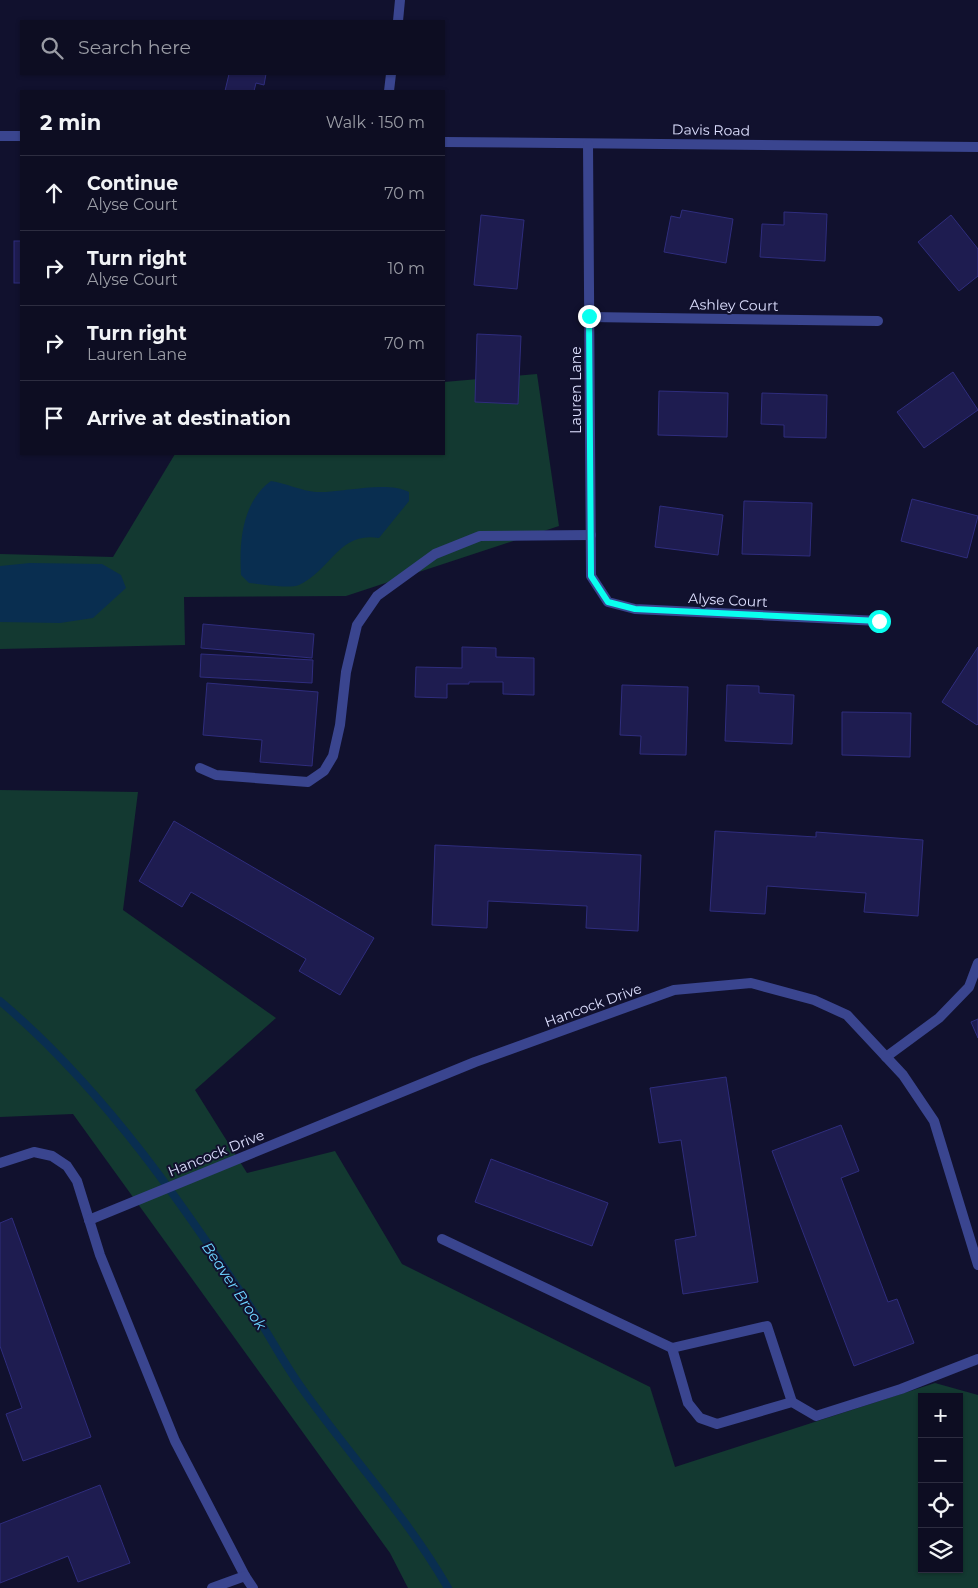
<!DOCTYPE html>
<html lang="en">
<head>
<meta charset="utf-8">
<style>
  :root { --surface:#0d0d22; --page:#1b1b2f; --text:#f1f3f6; --muted:#9a9ca5; --line:#2d2d40 }
  body { margin:0; font-family:Montserrat,sans-serif; background:var(--page); color:var(--text) }
  .controls { position:absolute; right:15px; bottom:15px; display:grid; overflow:hidden; border-radius:0px; box-shadow:0 1px 4px #0004 }
  .controls button { width:45px; height:45px; display:grid; place-items:center; padding:0; border:0; border-bottom:1px solid var(--line); background:var(--surface); color:var(--text); font:25px sans-serif }
  .stop { position:absolute; width:15px; height:15px; margin:-11px; border:4px solid #0affef; border-radius:50%; background:#fff }
  .stop.end { background:#0affef; border-color:#fff; box-shadow:0 1px 5px #0008 }
  .list { margin:0; padding:0; list-style:none }
  h2 { display:flex; justify-content:space-between; align-items:center; height:65px; margin:0; padding:0 20px; font-size:21px }
  h2 small { font-size:16px; font-weight:400; color:var(--muted) }
  .list li { display:grid; grid-template-columns:32px 1fr auto; gap:15px; align-items:center; box-sizing:border-box; height:75px; padding:0 20px; border-top:1px solid var(--line) }
  .list b { display:block; font-size:19px; white-space:nowrap }
  .list p { margin:0; font-size:16px; white-space:nowrap; color:var(--muted) }
  .list em { font-size:16px; font-style:normal; color:var(--muted) }
  .icon { flex:none; width:28px; height:28px; fill:none; stroke:currentColor; stroke-width:2; stroke-linecap:round; stroke-linejoin:round }
  .map { position:relative; flex:none; width:978px; height:1588px; overflow:hidden }
  .search { position:absolute; background:var(--surface); box-shadow:0 1px 4px #0004; left:20px; top:20px; width:425px; height:55px; display:flex; align-items:center; gap:12px; box-sizing:border-box; padding:0 18px; border-radius:0px; color:var(--muted); font-size:19px }
  .panel { position:absolute; background:var(--surface); box-shadow:0 1px 4px #0004; left:20px; top:90px; width:425px; height:365px; border-radius:0px }
  .map>svg:first-child { display:block }
  .green { fill:#133931; fill-rule:evenodd }
  .water { fill:#092e50 }
  .lines { fill:none; stroke-linecap:round; stroke-linejoin:round }
  .stream { stroke:#092e50; stroke-width:8 }
  .building { fill:#1e1c50; stroke:#2f2d7d }
  .service { stroke:#3a458f; stroke-width:10 }
  .minor { stroke:#3a458f; stroke-width:10 }
  .route { stroke:#0affef; stroke-width:6 }
  .labels { text-anchor:middle; stroke-width:4; stroke-linejoin:round; paint-order:stroke }
  .street-label { font-size:14px; fill:#dee0ff; stroke:#11112e }
  .water-label { font-size:15px; font-style:italic; fill:#6cd3ff; stroke:#11112e }
</style>
</head>
<body>
<div class="map">
<svg width="978" height="1588" viewBox="0 0 978 1588">
  <rect width="100%" height="100%" fill="#11112e"/>
  <g class="green">
    <polygon points="537,374 559,526 346,596 184,597 185,645 0,649 0,554 113,557 175,454 444,454 444,382"/>
    <path d="M0 790 138 792 123 910 276 1018 195 1090 247 1173 335 1151 402 1264 650 1387 675 1467 935 1383 978 1395V1588H408L390 1553 73 1114 0 1117ZM922 1397H959V1569H922Z"/>
  </g>
  <g class="water">
    <path d="M271 481C285 483 302 491 316 492 342 493 386 480 409 492V501L379 538C339 531 331 570 299 585 289 589 261 584 249 583L241 575C239 542 242 502 271 481Z"/>
    <polygon points="30,563 102,564 121,575 126,588 93,618 60,623 0,622 0,566"/>
  </g>
  <g class="lines">
    <path class="stream" d="M0 1001C106 1091 185 1207 261 1323 274 1344 286 1366 301 1387 349 1455 406 1515 448 1588"/>
  </g>
  <g class="building">
    <polygon points="229,74 266,74 264,85 256,83 254,91 225,91"/>
    <polygon points="682,210 733,219 726,263 664,252 671,216 680,218"/>
    <polygon points="784,212 827,214 825,261 760,257 762,224 784,225"/>
    <polygon points="481,215 524,220 517,289 474,285"/>
    <polygon points="951,215 978,249 978,276 959,291 918,242"/>
    <rect x="14" y="241" width="7" height="42"/>
    <polygon points="477,334 521,336 518,404 475,402"/>
    <polygon points="953,372 978,410 924,448 897,412"/>
    <polygon points="659,391 728,393 727,437 658,435"/>
    <polygon points="762,393 827,395 826,438 784,437 784,425 761,424"/>
    <polygon points="912,499 978,516 967,558 901,541"/>
    <polygon points="744,501 812,503 810,556 742,554"/>
    <polygon points="660,506 723,515 718,555 655,547"/>
    <polygon points="203,624 314,634 312,658 201,648"/>
    <polygon points="462,647 496,648 496,657 534,658 534,695 503,694 503,682 469,682 469,684 447,684 447,698 415,697 416,667 462,668"/>
    <polygon points="978,647 978,724 977,725 942,702"/>
    <polygon points="201,654 313,660 312,683 200,677"/>
    <polygon points="207,683 318,692 312,766 260,762 262,740 203,735"/>
    <polygon points="622,685 688,687 686,755 640,754 641,736 620,735"/>
    <polygon points="727,685 759,686 759,693 794,695 792,744 725,741"/>
    <polygon points="842,712 911,713 910,757 842,755"/>
    <polygon points="174,821 374,938 340,995 299,971 306,959 191,892 182,907 139,881"/>
    <polygon points="715,831 816,837 816,832 923,840 918,916 864,912 866,893 767,886 765,914 710,911"/>
    <polygon points="435,845 641,855 638,931 586,928 587,906 488,901 487,928 432,925"/>
    <polygon points="978,1019 978,1038 971,1022"/>
    <polygon points="726,1077 758,1282 683,1294 675,1240 696,1236 681,1140 659,1143 650,1088"/>
    <polygon points="841,1125 859,1171 841,1178 888,1302 897,1299 914,1343 854,1366 772,1151"/>
    <polygon points="491,1159 608,1203 592,1246 475,1202"/>
    <polygon points="12,1218 91,1437 23,1461 6,1414 22,1408 0,1346 0,1223"/>
    <polygon points="100,1485 130,1563 78,1582 68,1556 0,1583 0,1524"/>
  </g>
  <g class="lines">
    <g class="service">
      <polyline points="398,21 400,0"/>
      <polyline points="389,91 391,74"/>
      <polyline points="200,768 216,775 308,782 324,771 333,756 340,725 346,672 357,625 377,596 435,554 480,536 591,535"/>
      <polyline points="886,1057 939,1018 969,987 978,963"/>
      <polyline points="442,1239 672,1348 767,1326 792,1402"/>
      <polyline points="672,1348 688,1403 700,1418 717,1424 792,1402 816,1416 901,1389 978,1359"/>
    </g>
    <g class="minor">
      <polyline points="0,136 21,136"/>
      <polyline points="444,142 978,147"/>
      <polyline points="588,144 591,576 608,602 635,609 879,621"/>
      <polyline points="589,317 878,321"/>
      <polyline points="0,1163 34,1152 52,1156 67,1166 77,1181 100,1255 175,1441 245,1576"/>
      <polyline points="89,1220 475,1062 674,990 751,983 814,1000 847,1015 903,1075 934,1121 978,1265"/>
      <polyline points="212,1588 245,1576 253,1588"/>
    </g>
  </g>
  <g class="lines">
    <polyline class="route" points="589,316 591,576 608,602 635,609 879,621"/>
  </g>
  <g class="labels">
    <g class="street-label">
      <text transform="translate(711 130) rotate(1)" y="5">Davis Road</text>
      <text transform="translate(734 305) rotate(1)" y="5">Ashley Court</text>
      <text transform="translate(576 390) rotate(-90)" y="5">Lauren Lane</text>
      <text transform="translate(728 600) rotate(3)" y="5">Alyse Court</text>
      <text transform="translate(593 1005) rotate(-20)" y="5">Hancock Drive</text>
      <text transform="translate(216 1153) rotate(-22)" y="5">Hancock Drive</text>
    </g>
    <g class="water-label">
      <text transform="translate(234 1286) rotate(56)" y="5">Beaver Brook</text>
    </g>
  </g>
</svg>
<div class="controls">
<button>+</button>
<button>−</button>
<button><svg class="icon" aria-label="locate" viewBox="0 0 24 24"><circle cx="12" cy="12" r="6"/><path d="M12 2v4M12 18v4M2 12h4M18 12h4"/></svg></button>
<button><svg class="icon" aria-label="layers" viewBox="0 0 24 24"><path d="M12 4l9 5-9 5-9-5zM3 14l9 5 9-5"/></svg></button>
</div>
<div class="stop" style="left:879px;top:621px"></div>
<div class="stop end" style="left:589px;top:316px"></div>
<div class="search"><svg class="icon" aria-label="search" viewBox="0 0 24 24"><circle cx="10" cy="10" r="6"/><path d="M15 15l6 6"/></svg>Search here</div>
<section class="panel">
<h2>2 min<small>Walk · 150 m</small></h2>
<ul class="list">
<li><svg class="icon" aria-label="ahead" viewBox="0 0 24 24"><path d="M12 20V5M6 11l6-6 6 6"/></svg><div><b>Continue</b><p>Alyse Court</p></div><em>70 m</em></li>
<li><svg class="icon" aria-label="right" viewBox="0 0 24 24"><path d="M7 20v-9h11M14 6l5 5-5 5"/></svg><div><b>Turn right</b><p>Alyse Court</p></div><em>10 m</em></li>
<li><svg class="icon" aria-label="right" viewBox="0 0 24 24"><path d="M7 20v-9h11M14 6l5 5-5 5"/></svg><div><b>Turn right</b><p>Lauren Lane</p></div><em>70 m</em></li>
<li><svg class="icon" aria-label="arrive" viewBox="0 0 24 24"><path d="M6 21V4h12l-3 4 3 4H6"/></svg><div><b>Arrive at destination</b></div></li>
</ul>
</section>
</div>
</body>
</html>
